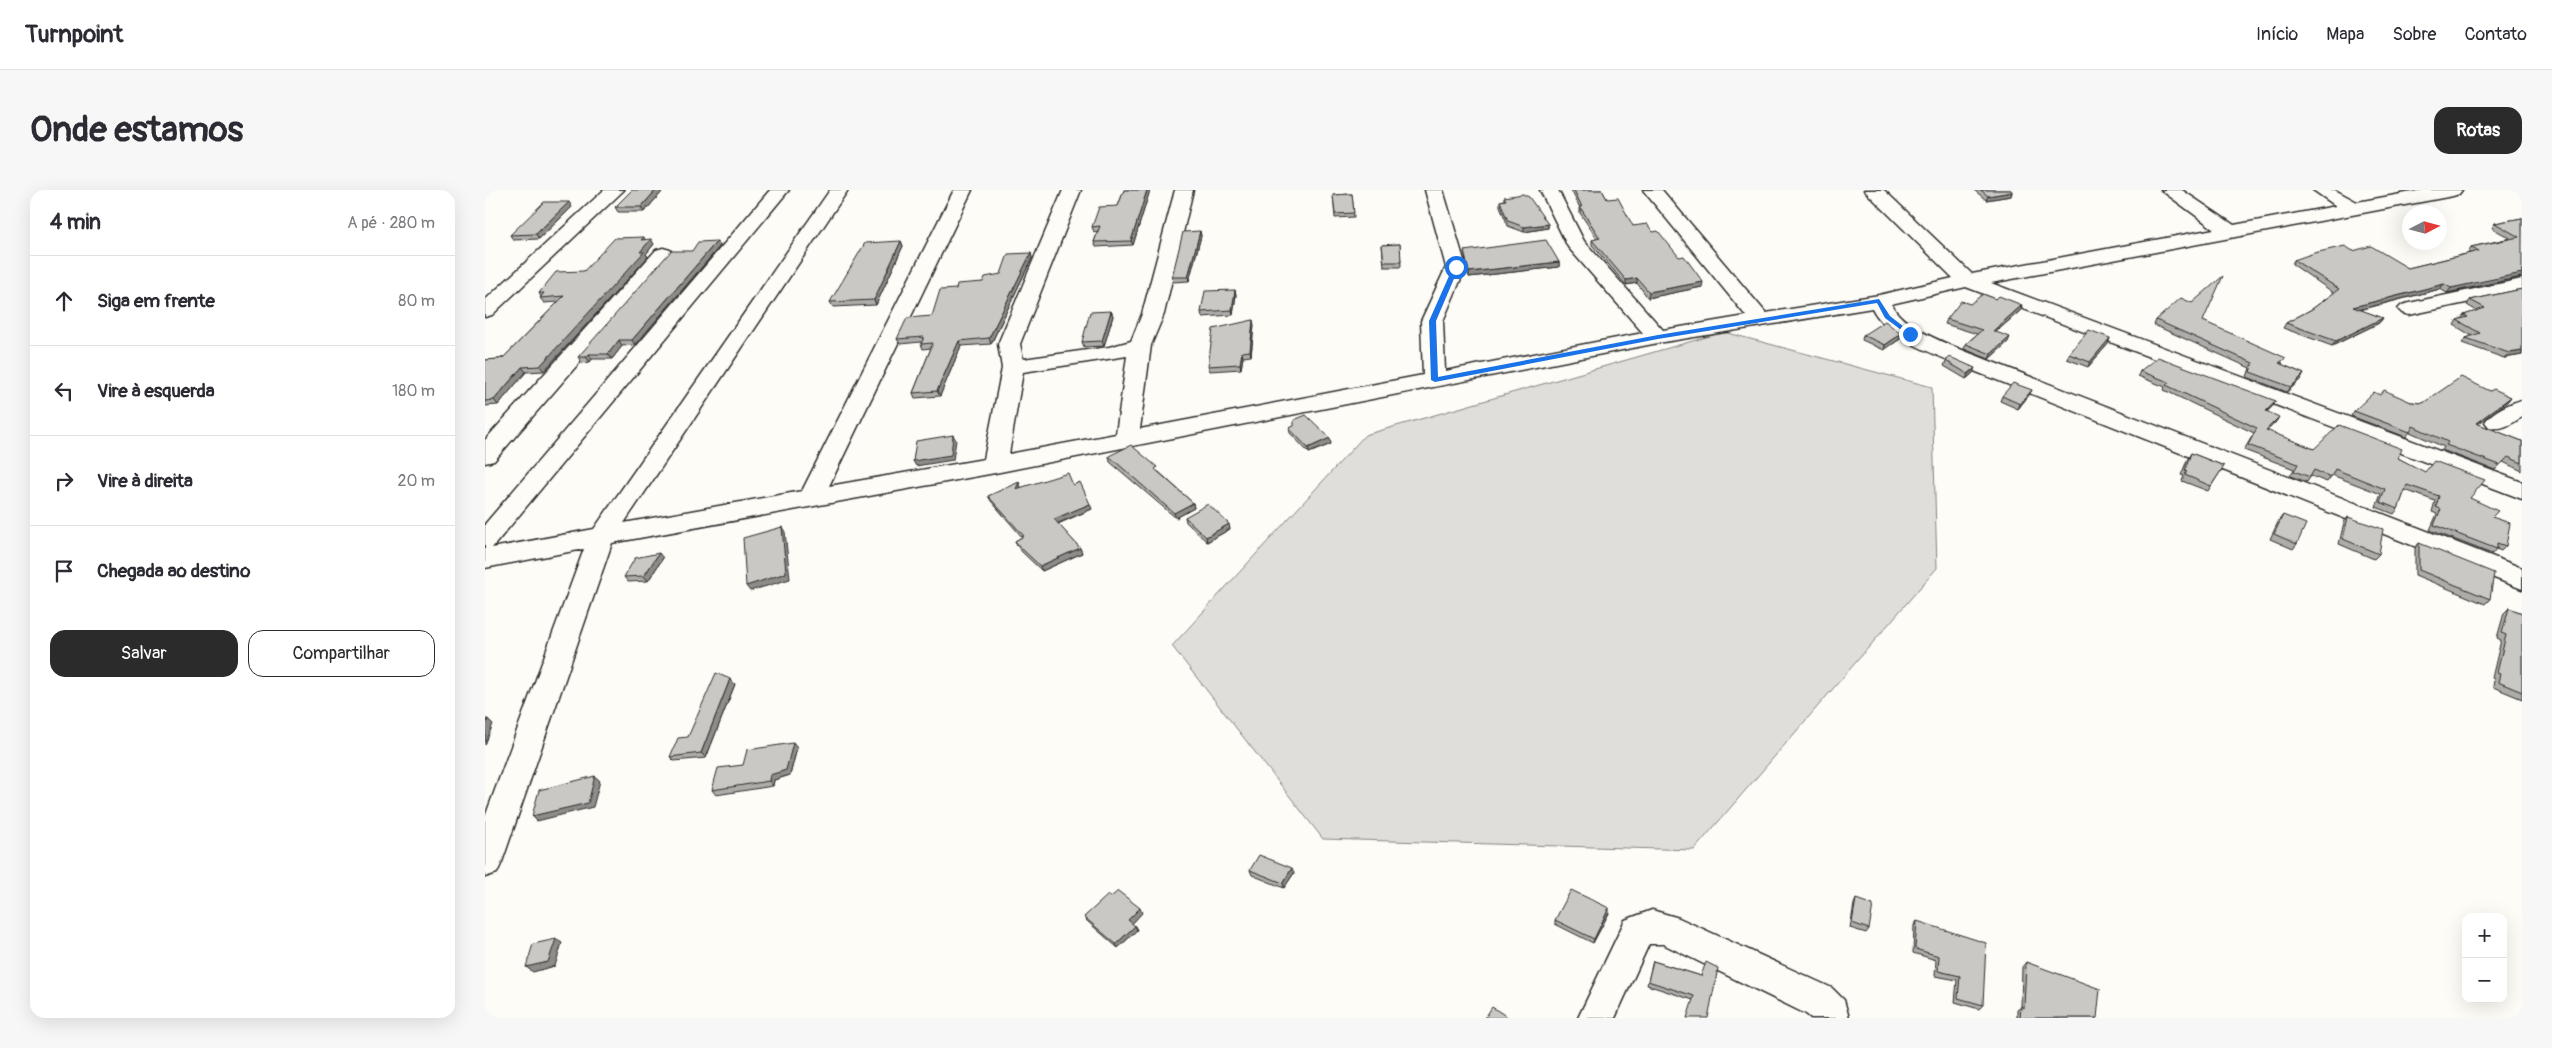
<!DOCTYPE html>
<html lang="pt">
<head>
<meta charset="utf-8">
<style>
  :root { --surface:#fff; --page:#f7f7f7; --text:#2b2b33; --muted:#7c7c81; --line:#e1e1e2; --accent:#2b2b2b }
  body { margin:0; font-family:Pangolin,sans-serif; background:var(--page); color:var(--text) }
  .controls { position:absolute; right:15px; bottom:15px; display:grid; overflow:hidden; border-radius:10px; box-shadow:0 5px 20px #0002 }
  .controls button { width:45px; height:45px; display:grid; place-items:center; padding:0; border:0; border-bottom:1px solid var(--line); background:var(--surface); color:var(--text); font:25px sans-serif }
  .compass { position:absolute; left:1917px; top:15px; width:45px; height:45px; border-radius:50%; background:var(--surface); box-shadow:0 5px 20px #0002; rotate:84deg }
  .stop { position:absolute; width:15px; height:15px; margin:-11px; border:4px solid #1a73e8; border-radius:50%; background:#fff }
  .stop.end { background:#1a73e8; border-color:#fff; box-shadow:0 1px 5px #0008 }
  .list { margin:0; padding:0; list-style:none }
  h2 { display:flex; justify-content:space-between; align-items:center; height:65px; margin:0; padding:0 20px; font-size:21px }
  h2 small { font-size:16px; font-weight:400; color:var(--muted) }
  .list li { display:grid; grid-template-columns:32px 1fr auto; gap:15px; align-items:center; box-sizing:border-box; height:90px; padding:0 20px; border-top:1px solid var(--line) }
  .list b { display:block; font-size:19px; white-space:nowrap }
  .list em { font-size:16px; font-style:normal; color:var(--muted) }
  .actions { display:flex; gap:10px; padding:15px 20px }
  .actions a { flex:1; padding:11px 0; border:1px solid var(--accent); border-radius:15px; text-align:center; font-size:18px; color:var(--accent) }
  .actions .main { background:var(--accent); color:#fff }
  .icon { flex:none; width:28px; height:28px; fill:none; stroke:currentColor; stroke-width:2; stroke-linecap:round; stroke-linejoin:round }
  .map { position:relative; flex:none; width:2037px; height:828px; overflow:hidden; border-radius:15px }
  header { display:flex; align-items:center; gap:30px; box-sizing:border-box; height:70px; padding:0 25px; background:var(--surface); border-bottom:1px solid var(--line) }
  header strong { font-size:24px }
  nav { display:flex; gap:28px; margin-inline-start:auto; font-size:18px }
  .intro { display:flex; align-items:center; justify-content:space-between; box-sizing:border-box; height:120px; padding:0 30px }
  h1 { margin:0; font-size:35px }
  .button { padding:12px 22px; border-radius:15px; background:var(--accent); color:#fff; font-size:18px; font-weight:700 }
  main { display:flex; gap:30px; padding:0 30px }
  aside { flex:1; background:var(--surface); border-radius:15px; box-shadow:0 5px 20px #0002 }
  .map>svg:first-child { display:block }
  .green { fill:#dfdeda; stroke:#858482 }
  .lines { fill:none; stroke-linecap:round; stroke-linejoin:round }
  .minor-casing { stroke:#2b2b2b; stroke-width:3 }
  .minor { fill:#fdfcf7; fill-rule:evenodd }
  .wall { fill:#adaca9; stroke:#2b2b2b }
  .shaded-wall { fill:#8d8c89; stroke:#2b2b2b }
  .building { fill:#c9c8c4; stroke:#2b2b2b }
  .route { fill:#1a73e8 }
</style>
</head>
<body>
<header>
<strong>Turnpoint</strong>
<nav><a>Início</a><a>Mapa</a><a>Sobre</a><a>Contato</a></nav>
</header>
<div class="intro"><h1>Onde estamos</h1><a class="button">Rotas</a></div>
<main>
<aside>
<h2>4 min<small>A pé · 280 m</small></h2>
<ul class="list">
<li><svg class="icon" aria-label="ahead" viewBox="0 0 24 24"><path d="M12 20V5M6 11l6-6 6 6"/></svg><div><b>Siga em frente</b></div><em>80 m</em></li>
<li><svg class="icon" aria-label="left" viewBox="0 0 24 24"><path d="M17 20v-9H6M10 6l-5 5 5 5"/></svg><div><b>Vire à esquerda</b></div><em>180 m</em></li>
<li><svg class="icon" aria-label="right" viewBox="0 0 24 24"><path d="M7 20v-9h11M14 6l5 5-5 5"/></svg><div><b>Vire à direita</b></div><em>20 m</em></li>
<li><svg class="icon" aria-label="arrive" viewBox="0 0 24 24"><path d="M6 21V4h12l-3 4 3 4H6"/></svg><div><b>Chegada ao destino</b></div></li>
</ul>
<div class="actions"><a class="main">Salvar</a><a>Compartilhar</a></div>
</aside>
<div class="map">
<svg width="2037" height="828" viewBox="0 0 2037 828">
  <rect width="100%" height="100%" fill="#fdfcf7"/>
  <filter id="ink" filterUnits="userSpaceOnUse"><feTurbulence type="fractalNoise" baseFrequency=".02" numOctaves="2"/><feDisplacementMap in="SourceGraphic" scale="10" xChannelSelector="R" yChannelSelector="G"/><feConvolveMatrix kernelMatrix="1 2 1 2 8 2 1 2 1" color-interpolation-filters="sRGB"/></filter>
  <g filter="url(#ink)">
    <polygon class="green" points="1239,142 1447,197 1452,378 1209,660 838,649 687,456 880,245"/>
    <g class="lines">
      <g class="minor-casing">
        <g id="minor">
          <polygon points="119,0 139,0 7,125 0,127 0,110"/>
          <path d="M285 0H304L7 358 109 339 345 0H363L139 333 317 301 469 0H487L344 296 499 269 517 178 513 154 578 0H596L535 154 538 169 624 157 646 151 657 124 690 0H708L679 124 666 155 655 239 938 185 936 131 961 77 940 0H958L981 77 958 131 960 181 1158 143 1083 57 1055 0H1073L1099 51 1178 140 1261 126 1158 0H1177L1281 123 1394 105 1468 88 1379 0H1399L1487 84 1729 39 1676 0H1697L1749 35 1851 16 1828 0H1850L1872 12 1938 0H1977L1974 4 1968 6 1506 93 2037 292V309L1481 97 1406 114C1420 142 1477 159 1505 171L2037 378V399L1489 181C1457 166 1403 151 1387 118L1173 153 510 283 127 353 17 672 12 683 0 687V627L99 359 0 378V334ZM642 166 631 244 524 264 538 182Z"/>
          <polygon points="178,58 185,60 188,64 185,68 9,271 0,273 0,250 171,60"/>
          <polygon points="2037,89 2037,101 1924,125 1917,123 1913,119 1917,115 1924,113"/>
          <path d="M2037 210V227C2026 234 2017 241 2004 237L2000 232C2007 221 2025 213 2037 210Z"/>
          <polygon points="1167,720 1194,728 1347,798 1359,810 1364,828 1326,828 1321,824 1178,754 1164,754 1130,828 1093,828 1140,730"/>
        </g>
      </g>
      <use href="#minor" class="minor"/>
    </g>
    <g class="wall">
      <polygon points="639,0 665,0 648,55 611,57 609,52 613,41 609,42 607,37 633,16"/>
      <polygon points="1086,0 1117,0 1122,9 1148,36 1168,42 1217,97 1163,108 1152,93 1141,95 1107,55 1107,50 1112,49 1095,23 1095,18"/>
      <polygon points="1489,0 1526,0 1527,2 1526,6 1501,10"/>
      <polygon points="177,2 159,22 133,22 130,17"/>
      <polygon points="867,4 869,27 850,28 848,5"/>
      <polygon points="1019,7 1063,34 1063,38 1039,42 1023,36 1015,16 1015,11 1019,11"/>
      <polygon points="87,17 54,49 28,50 25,45"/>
      <polygon points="2037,28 2036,87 1962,103 1955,99 1875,120 1898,128 1894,133 1847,156 1798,138 1801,133 1827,119 1849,103 1807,74 1809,70 1868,61 1923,78 1985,63 1983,62 1986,57 2025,48 2007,38 2010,33"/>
      <polygon points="715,41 716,46 704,91 688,92 687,87"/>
      <polygon points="159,47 160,50 169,54 161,64 163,67 59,181 41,182 13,215 0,216 0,170 14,169 19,167 73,112 59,113 55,108 56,107 54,103 99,81"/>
      <polygon points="416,51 418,56 391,115 348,117 345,112"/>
      <polygon points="915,54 916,77 899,77 897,55"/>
      <polygon points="235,56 150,155 137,156 127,169 107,169 105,172 97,173 93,167 207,61"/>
      <polygon points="979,61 1074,72 1074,77 984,87 980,65"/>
      <polygon points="546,63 547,68 506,154 476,156 455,206 430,208 428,203 446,158 438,159 436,154 436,152 415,154 412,149 447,126 471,99 498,92 516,84"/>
      <polygon points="2037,99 2037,165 2019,168 1977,153 1981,148 1987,146 1969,135 1972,130 1976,129 1979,125 1992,121 1982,115 1985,110"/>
      <polygon points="750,100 751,105 748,125 717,127 716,122"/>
      <polygon points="1485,114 1536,120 1511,142 1523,152 1504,169 1479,159 1481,154 1492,144 1460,134 1462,129"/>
      <polygon points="626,121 628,126 619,156 599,157 597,152"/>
      <polygon points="1671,130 1718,131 1798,173 1796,174 1819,184 1816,189 1802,202 1762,187 1765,178 1669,135"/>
      <polygon points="769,135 766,166 758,167 756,179 725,181 723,176"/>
      <polygon points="1378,145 1415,149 1399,160 1377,150"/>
      <polygon points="1625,148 1623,154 1603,177 1582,169 1584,164"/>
      <polygon points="1461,171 1488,183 1481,189 1459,176"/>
      <polygon points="1655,181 1791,211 1788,216 1782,222 1791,232 1782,241 1829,259 1913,268 1985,308 2007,327 2021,356 2016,361 2011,359 2007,364 1945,340 1952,324 1947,322 1950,311 1920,300 1913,319 1909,324 1891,317 1896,304 1847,285 1842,292 1826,286 1822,292 1805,286 1809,279 1759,260 1769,243 1679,200 1680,197 1653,186"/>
      <polygon points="1547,200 1544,205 1533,219 1515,211 1517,206"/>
      <polygon points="2005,201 2026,207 2022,212 1993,234 2037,251 2037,281 2018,272 2010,280 1957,260 1959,257 1925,242 1921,247 1866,226 1869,221 1895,205 1926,212 1938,213"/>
      <polygon points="804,238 846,254 824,263 805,243"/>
      <polygon points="1706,263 1739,276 1723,301 1697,291 1699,286 1696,285 1703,268"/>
      <polygon points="624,266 674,282 708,313 709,318 691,328 625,272"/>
      <polygon points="588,295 607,319 573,334 595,358 597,363 557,381 537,362 532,356 530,351 537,347 506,311 503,306 536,297 535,298"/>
      <polygon points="1798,325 1812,354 1808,359 1785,349 1794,330"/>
      <polygon points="700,327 745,339 722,352 701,332"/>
      <polygon points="1863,327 1894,364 1889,369 1854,354 1859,332"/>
      <polygon points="1934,353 2005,409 2000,414 1930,385 1930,358"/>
      <polygon points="178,368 163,391 143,392 139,387"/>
      <polygon points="2024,418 2037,423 2037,509 2008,497 2009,489 2007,488 2016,450 2012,448 2019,423"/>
      <polygon points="250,494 221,568 189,571 185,567 203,547"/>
      <polygon points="312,558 305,585 289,590 288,596 231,605 227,600 258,575"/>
      <polygon points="765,680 809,683 799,698 767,685"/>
      <polygon points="626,707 657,723 647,733 652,740 633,758 602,731 599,727"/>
      <polygon points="1371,709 1384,739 1381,743 1365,738 1369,714"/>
      <polygon points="1124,723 1108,753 1070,734 1070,730"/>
      <polygon points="1432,731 1498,815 1494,819 1470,812 1472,790 1450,786 1451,770 1428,763 1429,735"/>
      <polygon points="1168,771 1216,786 1208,810 1162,795"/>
      <polygon points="1541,772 1612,828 1532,828 1532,820 1536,817 1537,777"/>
    </g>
    <g class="shaded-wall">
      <polygon points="171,0 175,0 177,2 159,22 156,17"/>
      <polygon points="662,0 665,0 648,55 646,51"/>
      <polygon points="1527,2 1526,6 1501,10 1503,6"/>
      <polygon points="84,12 87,17 54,49 51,44"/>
      <polygon points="1063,34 1063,38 1039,42 1039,37"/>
      <polygon points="715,41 716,46 704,91 703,87"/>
      <polygon points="166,49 169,54 161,64 163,67 59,181 55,176"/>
      <polygon points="232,51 235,56 150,155 147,150"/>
      <polygon points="416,51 418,56 391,115 389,110"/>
      <polygon points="546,63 547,68 506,154 504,148"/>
      <polygon points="1074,72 1074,77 984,87 984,82"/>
      <polygon points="2037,80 2037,86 2036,87 1962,103 1966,98"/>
      <polygon points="1152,88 1152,93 1141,95 1141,90"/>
      <polygon points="1218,92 1217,97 1163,108 1164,102"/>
      <polygon points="1959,94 1955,99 1865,122 1868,117"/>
      <polygon points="750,100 751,105 748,125 747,120"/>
      <polygon points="1537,115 1536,120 1506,146 1508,141"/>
      <polygon points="626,121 628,126 619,156 617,151"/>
      <polygon points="1898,128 1894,133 1847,156 1851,151"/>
      <polygon points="768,130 769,135 766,166 765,161"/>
      <polygon points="1416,144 1415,149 1399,160 1400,155"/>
      <polygon points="1525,147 1523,152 1504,169 1506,164"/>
      <polygon points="1625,148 1623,154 1603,177 1605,172"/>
      <polygon points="134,150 137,156 127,169 123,164"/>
      <polygon points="474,151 476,156 455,206 452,201"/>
      <polygon points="2037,161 2037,165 2019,168 2024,163"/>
      <polygon points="757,162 758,167 756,179 755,174"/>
      <polygon points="104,164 107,169 105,172 101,167"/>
      <polygon points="37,177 41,182 13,215 9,210"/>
      <polygon points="1490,178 1488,183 1481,189 1483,184"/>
      <polygon points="1819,184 1816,189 1802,202 1806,197"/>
      <polygon points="1547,200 1544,205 1533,219 1535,214"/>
      <polygon points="2026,207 2022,212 1987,238 1991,233"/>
      <polygon points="1791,211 1788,216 1777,226 1781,221"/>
      <polygon points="1794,227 1791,232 1778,245 1781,240"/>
      <polygon points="468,245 471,250 468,270 431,276 428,271"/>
      <polygon points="845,248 846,254 824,263 823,258"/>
      <polygon points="534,292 536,297 534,304 531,299"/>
      <polygon points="708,313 709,318 691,328 689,323"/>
      <polygon points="605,314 607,319 571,334 569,329"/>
      <polygon points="744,334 745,339 722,352 721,347"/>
      <polygon points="297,337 300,342 305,389 265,401 261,396"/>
      <polygon points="595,358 597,363 557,381 555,376"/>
      <polygon points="174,363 178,368 163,391 159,386"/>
      <polygon points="245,489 250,494 221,568 216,563"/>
      <polygon points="3,529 8,534 0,555 0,536"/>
      <polygon points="308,553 312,558 305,585 289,590 288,596 284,591 285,585"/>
      <polygon points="110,586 115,591 108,617 52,631 47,626"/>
      <polygon points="807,678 809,683 799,698 798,693"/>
      <polygon points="655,718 657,723 646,735 643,730"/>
      <polygon points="1124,718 1124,723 1108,753 1109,749"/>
      <polygon points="650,736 652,740 633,758 631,754"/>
      <polygon points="71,749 77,753 70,776 48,782 41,777"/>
    </g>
    <g class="building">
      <polygon points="147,0 171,0 156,17 130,17"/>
      <polygon points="639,0 662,0 646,51 609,52 615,36 607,37 614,17 633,16"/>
      <polygon points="1089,0 1117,0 1122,9 1133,8 1148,36 1162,34 1168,42 1173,41 1194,67 1199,66 1218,92 1164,102 1152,88 1141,90 1107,50 1115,48 1095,17 1097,17"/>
      <polygon points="1496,0 1526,0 1527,2 1503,6"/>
      <polygon points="867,4 869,23 850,24 848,5"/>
      <polygon points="1038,4 1044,7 1063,34 1039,37 1023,31 1015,11 1021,10 1019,7"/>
      <polygon points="59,12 84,12 51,44 25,45"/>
      <polygon points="2037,28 2037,80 2036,80 2037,81 2037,83 1966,98 1959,94 1868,117 1898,128 1851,151 1801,133 1827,119 1854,99 1809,70 1829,63 1860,56 1868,61 1886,56 1923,78 1994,61 1986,57 2034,47 2010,33"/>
      <polygon points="715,41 703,87 687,87 698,42"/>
      <polygon points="159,47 156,50 166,49 155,62 159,62 55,176 37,177 9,210 0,211 0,170 14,169 19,167 79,106 55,108 59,103 54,103 71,82 99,81 130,48"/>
      <polygon points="1061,50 1074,72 984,82 979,61"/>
      <polygon points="232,51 147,150 134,150 123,164 104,164 101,167 93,167 186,61 207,61 213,52"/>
      <polygon points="416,51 389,110 345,112 380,53"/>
      <polygon points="915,54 916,72 899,72 897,55"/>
      <polygon points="546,63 504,148 474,151 452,201 428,203 448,153 436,154 439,147 412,149 422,128 447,126 455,100 471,99 472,94 498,92 500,87 516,84 523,64"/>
      <polygon points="1738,86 1718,131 1801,168 1794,173 1819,184 1806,197 1765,182 1768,173 1671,130 1696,108 1707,113"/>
      <polygon points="2037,99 2037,161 2024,163 1981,148 1995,143 1972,130 1983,127 1979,125 2000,118 1985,110"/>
      <polygon points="750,100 747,120 716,122 720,101"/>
      <polygon points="1498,104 1511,109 1514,106 1537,115 1508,141 1525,147 1506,164 1481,154 1497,140 1462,129 1476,111 1485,114"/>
      <polygon points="626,121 617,151 597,152 605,122"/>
      <polygon points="768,130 765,161 757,162 755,174 723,176 728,139"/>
      <polygon points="1400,131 1416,144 1400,155 1378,145"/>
      <polygon points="1604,140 1625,148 1605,172 1584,164"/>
      <polygon points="1465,167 1490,178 1483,184 1461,171"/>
      <polygon points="1673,167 1791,211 1781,221 1794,227 1781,240 1829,259 1854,235 1917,259 1913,268 1940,282 1949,271 2000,290 1985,308 2013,321 2007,327 2025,333 2021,356 2012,353 2012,359 1949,335 1956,319 1951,317 1954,306 1922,295 1913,319 1895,312 1900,299 1850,279 1846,287 1829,280 1825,287 1809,281 1813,274 1763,255 1772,238 1681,195 1684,192 1655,181"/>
      <polygon points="1976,187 2005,201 2009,199 2026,207 1991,233 2037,251 2037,273 2023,267 2015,275 1961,255 1963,252 1928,236 1925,242 1869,221 1889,202 1895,205 1899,200 1926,212 1938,213"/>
      <polygon points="1528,193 1547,200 1535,214 1517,206"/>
      <polygon points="821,225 845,248 823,258 804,238 809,236 809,230"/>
      <polygon points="468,245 466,265 428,271 431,251"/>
      <polygon points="646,255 672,277 670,279 708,313 689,323 624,266"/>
      <polygon points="1706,263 1739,276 1726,296 1700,285 1702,281 1700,280"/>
      <polygon points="583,283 588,295 595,292 605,314 569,329 595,358 555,376 535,357 530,351 539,346 503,306 534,292 531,299"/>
      <polygon points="723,314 744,334 721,347 700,327"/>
      <polygon points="1798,325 1821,334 1812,354 1789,344"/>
      <polygon points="1863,327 1898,339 1894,364 1858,349"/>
      <polygon points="297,337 301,383 261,396 258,348"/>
      <polygon points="1934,353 2009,383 2005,409 1934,380"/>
      <polygon points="174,363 159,386 139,387 150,368"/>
      <polygon points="2024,418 2037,423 2037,502 2013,492 2015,484 2012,483 2021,445 2017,443"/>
      <polygon points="231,483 245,489 216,563 185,567 193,548 203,547"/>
      <polygon points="0,529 3,529 0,536"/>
      <polygon points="308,553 301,580 285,585 284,591 227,600 233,578 258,575 262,560"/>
      <polygon points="110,586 103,613 47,626 54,600"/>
      <polygon points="774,665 807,678 798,693 765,680"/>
      <polygon points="1086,700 1124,718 1109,749 1070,730"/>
      <polygon points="633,701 655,718 643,730 650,736 631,754 599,727 623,705 626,707"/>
      <polygon points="1371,709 1388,715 1384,739 1367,733"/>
      <polygon points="1432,731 1501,753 1498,815 1473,808 1475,786 1453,781 1454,766 1430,759"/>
      <polygon points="71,749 63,772 41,777 48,754"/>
      <polygon points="1168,771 1216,786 1221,772 1233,778 1223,828 1202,828 1209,806 1163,791"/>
      <polygon points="1541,772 1615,799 1612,828 1535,828 1536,816 1539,818"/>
      <polygon points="1007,817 1024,828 1000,828"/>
    </g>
  </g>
  <polygon class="route" points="971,75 974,77 951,131 953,187 1173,145 1394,109 1405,126 1428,144 1423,145 1400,128 1392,113 1173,149 950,192 946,190 944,131 968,77"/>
</svg>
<div class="controls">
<button>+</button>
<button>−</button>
</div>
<svg class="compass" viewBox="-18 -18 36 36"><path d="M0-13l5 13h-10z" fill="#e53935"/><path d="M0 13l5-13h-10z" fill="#7c7c81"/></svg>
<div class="stop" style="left:971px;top:77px"></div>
<div class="stop end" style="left:1425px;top:144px"></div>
</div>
</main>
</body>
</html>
